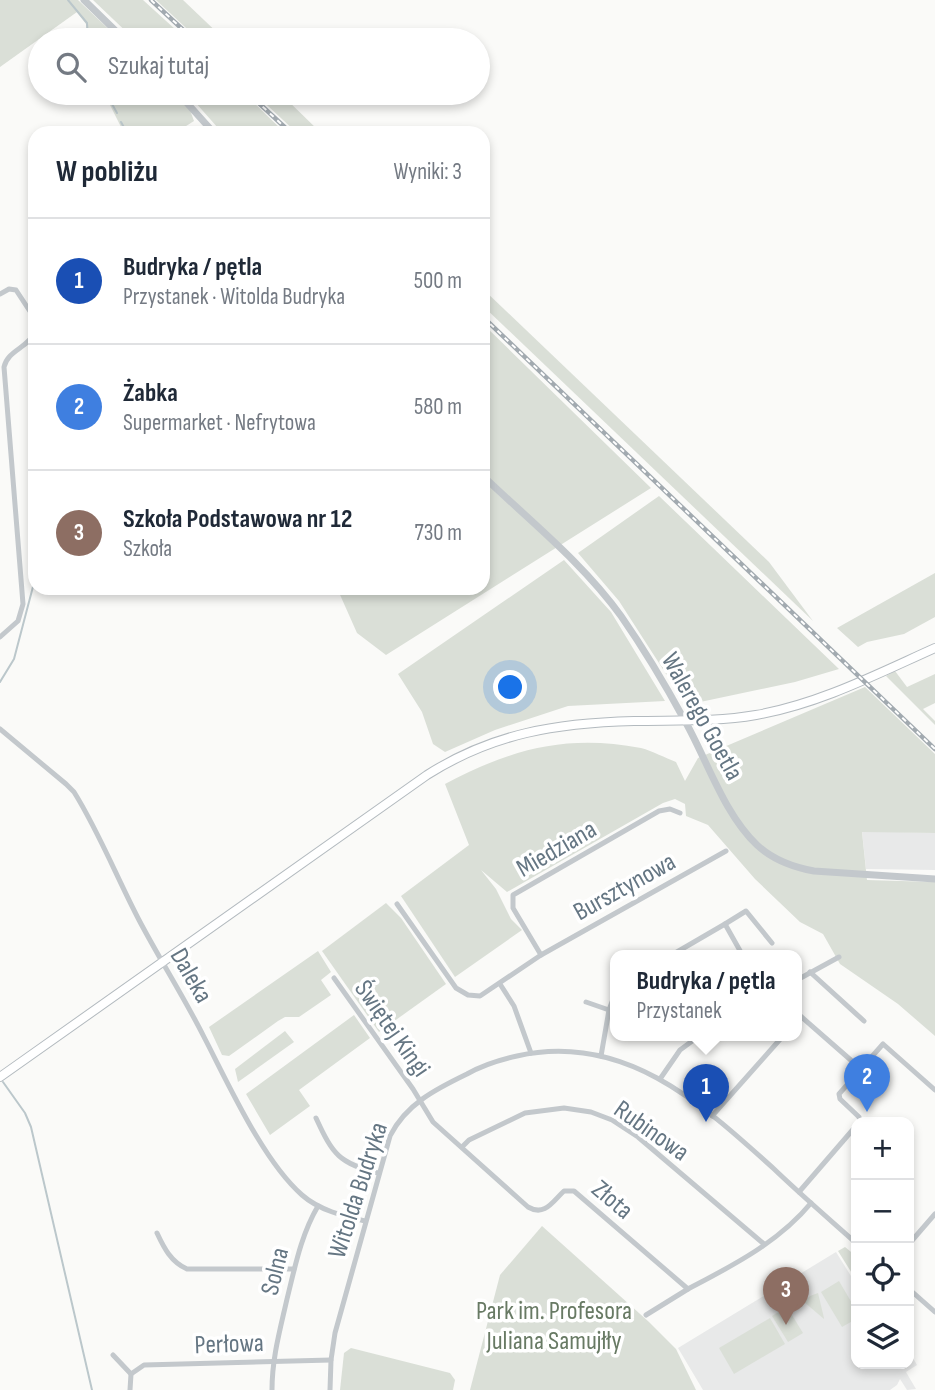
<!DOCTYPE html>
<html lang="pl">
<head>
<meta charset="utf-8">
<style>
  :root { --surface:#fff; --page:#f2f2f3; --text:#1f2937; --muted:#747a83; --line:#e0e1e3; --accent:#e4572e }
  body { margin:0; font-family:"Sofia Sans Condensed",sans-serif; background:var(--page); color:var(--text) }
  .controls { position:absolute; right:21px; bottom:21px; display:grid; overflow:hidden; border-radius:14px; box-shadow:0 4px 10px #0003 }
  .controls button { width:63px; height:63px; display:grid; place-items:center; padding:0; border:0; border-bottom:2px solid var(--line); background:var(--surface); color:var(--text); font:35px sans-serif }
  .you { position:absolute; left:511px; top:688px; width:24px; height:24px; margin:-18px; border:5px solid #fff; border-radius:50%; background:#1a73e8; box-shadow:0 0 0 10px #1a73e833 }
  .badge { display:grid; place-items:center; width:46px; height:46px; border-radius:50%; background:var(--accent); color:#fff; font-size:23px; font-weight:700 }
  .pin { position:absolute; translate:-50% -58px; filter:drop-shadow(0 2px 4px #0008) }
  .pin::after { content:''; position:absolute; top:37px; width:24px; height:21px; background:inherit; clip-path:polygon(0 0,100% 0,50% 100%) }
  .popup { position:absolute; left:610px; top:950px; width:192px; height:91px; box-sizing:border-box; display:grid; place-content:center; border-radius:14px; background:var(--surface); filter:drop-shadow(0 2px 5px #0005); font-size:23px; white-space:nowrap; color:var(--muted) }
  .popup b { font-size:26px; color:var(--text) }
  .popup::after { content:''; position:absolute; left:50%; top:100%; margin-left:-14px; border:14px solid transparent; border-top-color:var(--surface) }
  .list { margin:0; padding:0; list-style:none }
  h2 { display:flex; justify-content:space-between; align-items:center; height:91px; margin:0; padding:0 28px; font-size:30px }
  h2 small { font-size:23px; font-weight:400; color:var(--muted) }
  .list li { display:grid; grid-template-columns:46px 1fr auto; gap:21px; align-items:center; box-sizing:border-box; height:126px; padding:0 28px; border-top:2px solid var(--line) }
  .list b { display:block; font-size:26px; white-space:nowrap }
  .list p { margin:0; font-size:23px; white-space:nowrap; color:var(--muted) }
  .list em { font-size:23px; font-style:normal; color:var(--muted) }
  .icon { flex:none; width:38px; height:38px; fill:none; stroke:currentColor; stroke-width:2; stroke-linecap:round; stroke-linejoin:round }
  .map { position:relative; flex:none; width:935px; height:1390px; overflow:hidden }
  .search { position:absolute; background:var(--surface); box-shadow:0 4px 10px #0003; left:28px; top:28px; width:462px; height:77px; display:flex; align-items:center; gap:18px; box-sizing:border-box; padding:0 24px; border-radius:38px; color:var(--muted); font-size:26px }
  .panel { position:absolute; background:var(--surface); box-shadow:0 4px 10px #0003; left:28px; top:126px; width:462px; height:469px; border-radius:21px }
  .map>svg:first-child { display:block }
  .built { fill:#e8e9e9 }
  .green { fill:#dadfd7 }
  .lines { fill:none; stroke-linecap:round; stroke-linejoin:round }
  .stream { stroke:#bbc7cb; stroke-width:2 }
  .secondary-casing { stroke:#b3babf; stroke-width:10 }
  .minor { stroke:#c3c8cc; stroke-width:5 }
  .tertiary { stroke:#c3c8cc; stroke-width:7 }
  .secondary { stroke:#fff; stroke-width:8 }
  .rail-casing { stroke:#a2aab0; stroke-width:4.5 }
  .rail { stroke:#fff; stroke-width:2; stroke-dasharray:5; stroke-linecap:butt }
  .labels { text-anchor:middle; stroke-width:7; stroke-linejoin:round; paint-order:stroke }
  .street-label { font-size:26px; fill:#657683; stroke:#fff }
  .park-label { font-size:26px; fill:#687a64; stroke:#fff }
</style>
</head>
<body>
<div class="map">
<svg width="935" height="1390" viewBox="0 0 935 1390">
  <rect width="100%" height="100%" fill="#fafaf8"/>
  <g class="built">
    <polygon points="862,831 935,833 935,870 866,869"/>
    <polygon points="836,1252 856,1284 856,1364 909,1364 909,1351 917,1365 906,1372 916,1389 907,1390 900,1379 897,1385 890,1390 703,1390 678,1348"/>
  </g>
  <g class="green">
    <polygon points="0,0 78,0 120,40 87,40 86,24 77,12 0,67"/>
    <polygon points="93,0 143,0 187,40 135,40"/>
    <polygon points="156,0 183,0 225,40 199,40"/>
    <polygon points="104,93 173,93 190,110 194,121 175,133 124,133"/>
    <polygon points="187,93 244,93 285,133 212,133 218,128"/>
    <polygon points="254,93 280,93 321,133 297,133"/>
    <polygon points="483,289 769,562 813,621 483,306"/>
    <polygon points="483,324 651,488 386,655 357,633 337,588 483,588"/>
    <polygon points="659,496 839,669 795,682 686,705 619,601 578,553"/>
    <polygon points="564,560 611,612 665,701 568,706 495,730 445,752 433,744 422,712 398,674"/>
    <polygon points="935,573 935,617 904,634 867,642 858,647 837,628"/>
    <polygon points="895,671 907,687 935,674 935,703 923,709 935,721 935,725 886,676"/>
    <path d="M865 687 935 754V833L862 832 867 880 935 882V1036L898 1004 840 964 823 934 800 922 755 879 708 825 686 816 685 804 675 799 663 803 507 892 481 870 496 889 511 919 522 930 455 977 401 896 469 845 445 784C511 749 566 734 641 748 653 751 665 758 676 762L685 781 698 758Z"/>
    <polygon points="386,903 401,918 446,984 379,1032 322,951"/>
    <polygon points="318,951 331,972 321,980 331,995 299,1017 285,1017 278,1021 229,1056 222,1055 209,1027"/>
    <polygon points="354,1015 370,1038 299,1090 310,1106 270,1135 246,1094"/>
    <polygon points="285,1031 294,1042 238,1082 235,1069"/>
    <polygon points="542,1226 649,1322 676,1349 696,1390 470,1390 500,1275"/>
    <polygon points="845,1247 856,1256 856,1273 853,1275 838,1251"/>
    <polygon points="839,1281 856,1310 856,1319 842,1327 821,1292"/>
    <polygon points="818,1293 824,1318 824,1319 804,1302 810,1296"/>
    <polygon points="787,1307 803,1333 788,1342 772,1316"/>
    <polygon points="770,1318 785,1344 734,1374 719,1348"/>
    <polygon points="351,1348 450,1373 455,1380 453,1390 340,1390 344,1353"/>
  </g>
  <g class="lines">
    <g class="stream">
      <polyline points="68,0 87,23 88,40"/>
      <polyline points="106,93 117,113"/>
      <polyline points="121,122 127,133"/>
      <polyline points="0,682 14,659 35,579"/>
      <polyline points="3,1082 25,1113 31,1127 92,1390"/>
    </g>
    <g class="secondary-casing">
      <path id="secondary" d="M0 1077 427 775C493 733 557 723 634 721 675 720 716 722 756 715 819 704 877 674 935 648"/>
    </g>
    <g class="minor">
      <polyline points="0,294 9,289 16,290 35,319"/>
      <path d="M0 637 18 621 23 604 4 367C8 350 28 348 35 332"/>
      <path d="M0 729 66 784 74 792C99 832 117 878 139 920 160 960 184 997 204 1037 228 1083 263 1161 302 1195 319 1210 343 1216 365 1221"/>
      <polyline points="397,904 456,988 468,995 480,996 541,955 726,851"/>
      <polyline points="725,924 746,911 772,943"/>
      <polyline points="541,955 513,908 513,895 659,811 670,809 680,813"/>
      <polyline points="670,956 725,924 743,956"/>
      <polyline points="810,972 864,1021"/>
      <path d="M334 978 413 1089 433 1122 528 1207C545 1217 553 1201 564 1191H574L688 1289 646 1315"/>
      <polyline points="797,980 839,957"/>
      <polyline points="500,984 514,1006 531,1053"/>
      <polyline points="586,1002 609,1010"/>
      <polyline points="797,1013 861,1069"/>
      <polyline points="601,1056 609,1010 615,994"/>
      <polyline points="660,1079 680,1050 699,1036"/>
      <polyline points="712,1116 783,1036"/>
      <path d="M316 1118C333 1155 339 1163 378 1173"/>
      <polyline points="860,1122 859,1117 840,1099 839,1094 883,1044 935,1090"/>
      <polyline points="462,1147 469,1140 525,1113 564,1108 591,1112 612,1120 638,1137 764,1244"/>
      <polyline points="799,1192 856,1126"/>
      <path d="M157 1233C164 1248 171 1262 187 1269H294"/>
      <polyline points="909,1244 935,1214"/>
      <path d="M688 1289C732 1266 779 1242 811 1203"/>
      <polyline points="909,1289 935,1312"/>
      <polyline points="113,1355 131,1374 130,1390"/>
      <polyline points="131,1374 144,1365 331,1360"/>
      <path d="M272 1390C272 1358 280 1330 287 1299 295 1267 301 1235 318 1206"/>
      <path d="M330 1390 331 1360 335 1333 390 1136C406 1104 436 1089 467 1074 483 1065 499 1060 517 1056 623 1032 700 1102 773 1168 800 1194 828 1218 856 1243"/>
    </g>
    <g class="tertiary">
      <polyline points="84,0 125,40"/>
      <polyline points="178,93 214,133"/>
      <path d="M483 476C530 521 583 563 621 616 644 649 666 686 685 721 707 760 724 814 757 845 773 860 792 867 814 871L935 879"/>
    </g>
    <use href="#secondary" class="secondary"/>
    <g class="rail-casing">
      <g id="rail">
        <polyline points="151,0 194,40"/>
        <polyline points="248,93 291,133"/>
        <polyline points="483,317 935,749"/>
      </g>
    </g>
    <use href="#rail" class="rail"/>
  </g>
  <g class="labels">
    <g class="street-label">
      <text transform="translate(703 716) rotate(61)" y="9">Walerego Goetla</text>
      <text transform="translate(556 848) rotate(-30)" y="9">Miedziana</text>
      <text transform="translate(624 886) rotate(-29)" y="9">Bursztynowa</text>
      <text transform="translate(192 975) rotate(60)" y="9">Daleka</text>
      <text transform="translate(393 1028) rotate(55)" y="9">Świętej Kingi</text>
      <text transform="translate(652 1130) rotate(35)" y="9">Rubinowa</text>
      <text transform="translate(357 1190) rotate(-72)" y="9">Witolda Budryka</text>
      <text transform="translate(613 1199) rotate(40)" y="9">Złota</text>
      <text transform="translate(274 1271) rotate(-76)" y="9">Solna</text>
      <text transform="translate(229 1343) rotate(-2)" y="9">Perłowa</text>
    </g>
    <g class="park-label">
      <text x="554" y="1319">Park im. Profesora<tspan x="554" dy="30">Juliana Samujłły</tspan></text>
    </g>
  </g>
</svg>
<div class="controls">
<button>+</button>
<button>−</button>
<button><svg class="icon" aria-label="locate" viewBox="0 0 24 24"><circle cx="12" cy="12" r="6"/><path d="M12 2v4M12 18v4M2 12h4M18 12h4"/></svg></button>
<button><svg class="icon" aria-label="layers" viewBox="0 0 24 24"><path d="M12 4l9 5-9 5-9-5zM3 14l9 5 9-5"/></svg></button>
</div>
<div class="you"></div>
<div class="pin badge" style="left:706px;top:1122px;background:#1a4fb4">1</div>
<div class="popup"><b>Budryka / pętla</b>Przystanek</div>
<div class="pin badge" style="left:867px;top:1112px;background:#3f7fe0">2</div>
<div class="pin badge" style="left:786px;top:1325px;background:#8d6e63">3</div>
<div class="search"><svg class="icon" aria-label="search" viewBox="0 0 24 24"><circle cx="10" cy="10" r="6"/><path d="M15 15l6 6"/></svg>Szukaj tutaj</div>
<section class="panel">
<h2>W pobliżu<small>Wyniki: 3</small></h2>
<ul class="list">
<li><span class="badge" style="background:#1a4fb4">1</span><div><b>Budryka / pętla</b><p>Przystanek · Witolda Budryka</p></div><em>500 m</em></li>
<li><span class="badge" style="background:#3f7fe0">2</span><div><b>Żabka</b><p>Supermarket · Nefrytowa</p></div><em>580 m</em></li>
<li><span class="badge" style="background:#8d6e63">3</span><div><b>Szkoła Podstawowa nr 12</b><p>Szkoła</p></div><em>730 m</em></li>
</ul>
</section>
</div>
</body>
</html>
